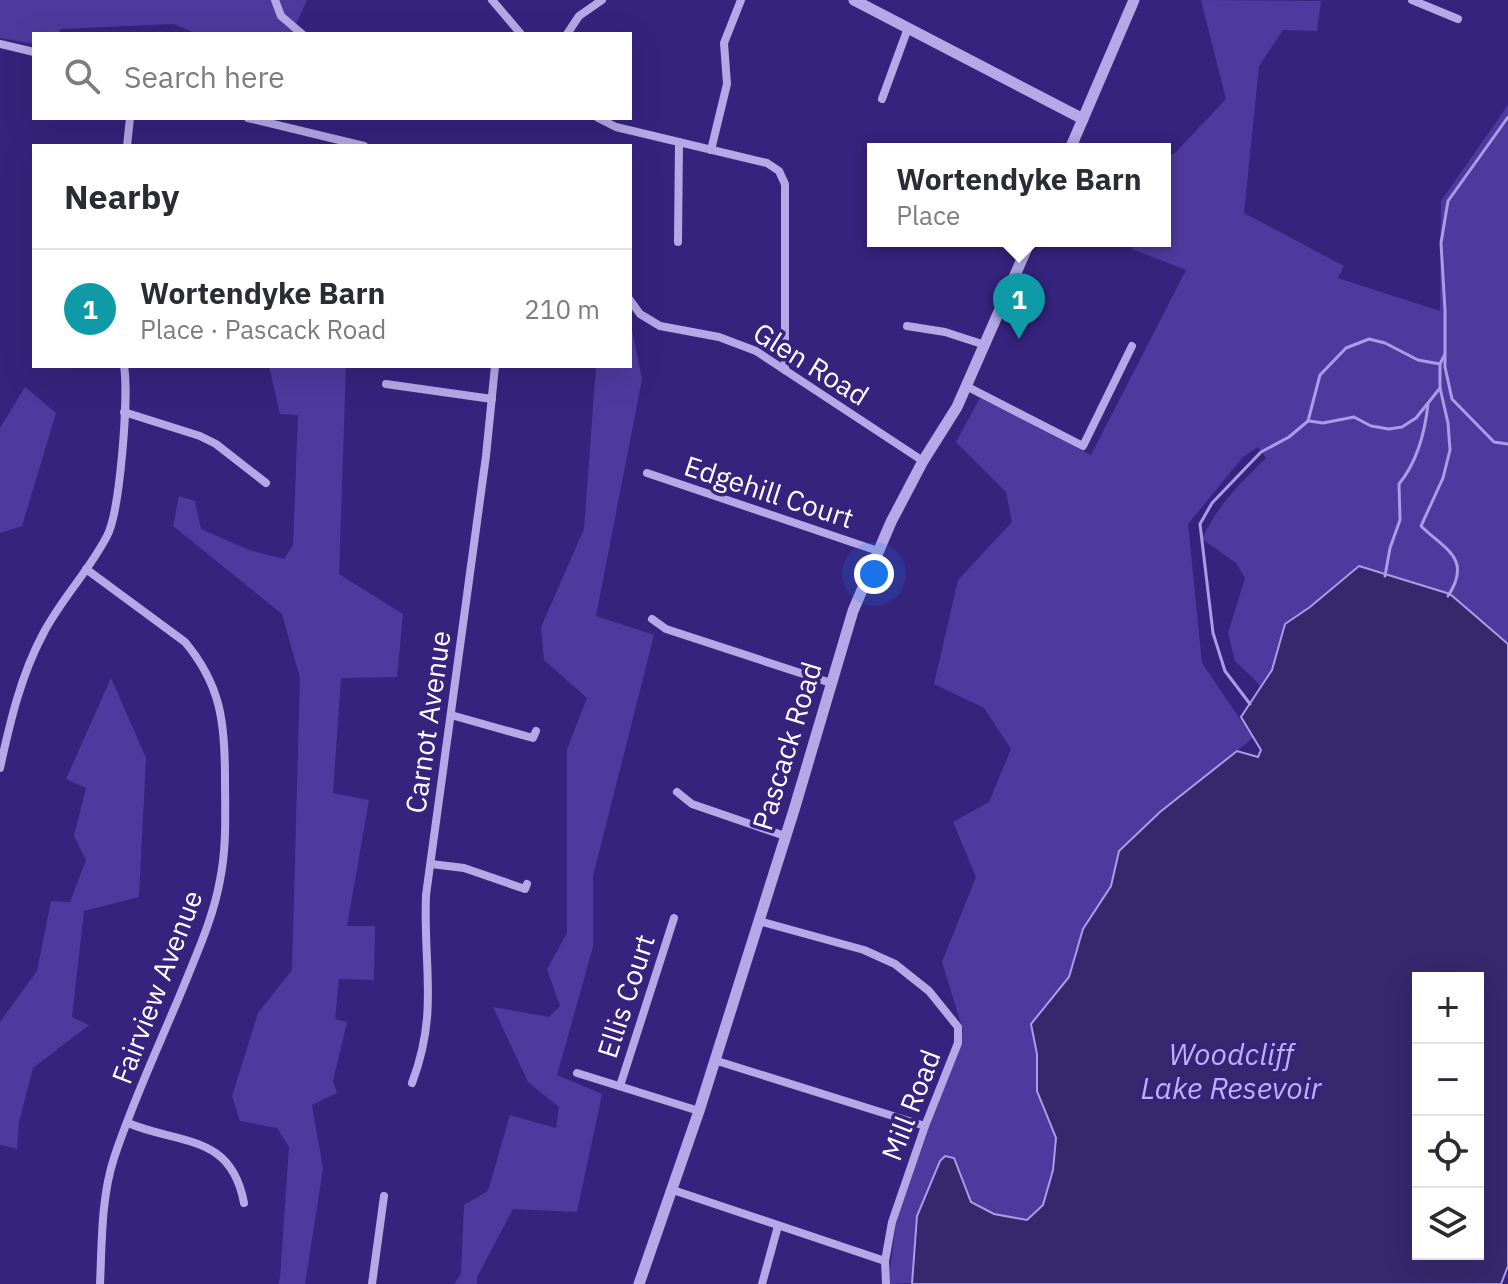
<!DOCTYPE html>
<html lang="en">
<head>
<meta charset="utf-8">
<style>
  :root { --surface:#fff; --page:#f7f7f7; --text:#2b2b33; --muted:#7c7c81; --line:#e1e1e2; --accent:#d93025 }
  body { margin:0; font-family:"IBM Plex Sans",sans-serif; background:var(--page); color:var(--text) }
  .controls { position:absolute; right:24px; bottom:24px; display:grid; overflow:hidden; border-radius:0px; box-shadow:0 8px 32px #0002 }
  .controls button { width:72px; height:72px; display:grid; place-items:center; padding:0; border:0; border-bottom:2px solid var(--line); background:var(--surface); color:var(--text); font:40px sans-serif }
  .you { position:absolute; left:874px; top:574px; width:28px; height:28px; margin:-20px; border:6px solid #fff; border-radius:50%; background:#1a73e8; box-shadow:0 0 0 12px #1a73e833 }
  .badge { display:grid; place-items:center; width:52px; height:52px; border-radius:50%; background:var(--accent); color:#fff; font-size:26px; font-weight:700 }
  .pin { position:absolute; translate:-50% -66px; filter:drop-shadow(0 2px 4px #0008) }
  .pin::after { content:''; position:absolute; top:42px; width:28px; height:24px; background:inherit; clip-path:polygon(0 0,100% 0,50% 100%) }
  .popup { position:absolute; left:867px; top:143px; width:304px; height:104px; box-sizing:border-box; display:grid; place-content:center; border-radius:0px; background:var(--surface); filter:drop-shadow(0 2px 6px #0005); font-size:26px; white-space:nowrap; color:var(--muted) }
  .popup b { font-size:30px; color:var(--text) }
  .popup::after { content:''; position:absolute; left:50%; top:100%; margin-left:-16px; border:16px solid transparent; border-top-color:var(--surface) }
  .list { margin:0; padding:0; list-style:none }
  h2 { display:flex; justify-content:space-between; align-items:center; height:104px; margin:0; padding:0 32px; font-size:34px }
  h2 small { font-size:26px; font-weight:400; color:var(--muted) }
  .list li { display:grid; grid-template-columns:52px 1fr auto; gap:24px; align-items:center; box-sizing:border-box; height:120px; padding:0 32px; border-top:2px solid var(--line) }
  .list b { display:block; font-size:30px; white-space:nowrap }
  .list p { margin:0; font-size:26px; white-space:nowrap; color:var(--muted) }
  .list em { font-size:26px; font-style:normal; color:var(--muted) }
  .icon { flex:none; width:44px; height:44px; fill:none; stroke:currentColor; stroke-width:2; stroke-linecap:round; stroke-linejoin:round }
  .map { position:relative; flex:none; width:1508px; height:1284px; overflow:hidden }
  .search { position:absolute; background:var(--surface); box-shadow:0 8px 32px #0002; left:32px; top:32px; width:600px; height:88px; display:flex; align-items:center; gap:20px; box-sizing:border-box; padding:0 28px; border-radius:0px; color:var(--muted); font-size:30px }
  .panel { position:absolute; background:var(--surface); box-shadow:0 8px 32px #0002; left:32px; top:144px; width:600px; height:224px; border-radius:0px }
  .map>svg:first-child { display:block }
  .green { fill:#4e3a9e }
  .water { fill:#36286c; stroke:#aa9ce7; stroke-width:2; fill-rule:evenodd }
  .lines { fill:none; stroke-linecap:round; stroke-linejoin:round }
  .stream { stroke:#aa9ce7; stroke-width:3 }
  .minor { stroke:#b4a8e6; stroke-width:8 }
  .tertiary { stroke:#b4a8e6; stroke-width:11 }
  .labels { text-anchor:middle; stroke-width:7; stroke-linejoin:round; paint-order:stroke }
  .street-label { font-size:28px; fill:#fff; stroke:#36237e }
  .water-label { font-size:30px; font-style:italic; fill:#beb3ee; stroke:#36237e }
</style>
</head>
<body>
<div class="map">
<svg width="1508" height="1284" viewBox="0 0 1508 1284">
  <rect width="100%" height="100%" fill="#36237e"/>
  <g class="green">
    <polygon points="0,0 307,0 296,24 310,34 198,34 173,24 60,29 59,34 34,34 34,44 0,38"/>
    <path d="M1201 0 1321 1 1317 31 1283 30 1259 66 1244 213 1344 266 1338 278 1440 311 1441 201 1508 105V762L1285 725 1256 681 1235 661 1228 633 1245 578 1236 563 1202 539C1217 506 1240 483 1266 458L1258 447 1243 457 1188 524 1202 663 1253 738 1160 812 1119 851 1111 886 1083 929 1069 977 1031 1024 1037 1054V1091L1056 1138 1053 1170 1043 1205 1027 1220 994 1214 971 1202 954 1158 917 1216 912 1283 888 1284 897 1217 963 1030 942 962 976 877 953 822 989 802 1011 749 984 708 934 684 958 580 1012 522 1006 492 956 442 980 398 1091 455 1186 270 1132 249 1134 241H1165V163L1167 157 1176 152 1226 99Z"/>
    <polygon points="630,321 642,379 596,616 654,635 593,876 593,947 557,1075 602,1094 577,1212 513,1209 477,1277 477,1284 454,1284 461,1274 464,1205 488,1191 510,1115 556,1128 559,1107 528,1082 493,1007 549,1017 560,1006 547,969 567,933 567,749 587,698 544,660 541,627 584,529 596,366 630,366"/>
    <polygon points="269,366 346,366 339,574 403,614 397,677 341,678 333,793 369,800 347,926 375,926 374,980 339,979 335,1019 347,1022 333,1081 337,1093 312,1105 323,1169 305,1284 278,1284 280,1278 289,1147 277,1128 240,1121 232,1096 258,1013 292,970 300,678 282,614 173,526 179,496 195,501 201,529 249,550 284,559 293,545 298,415 280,414"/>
    <polygon points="25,387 56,413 22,526 0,533 0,428"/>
    <polygon points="111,678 146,758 139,897 84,911 72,1017 89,1025 33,1068 19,1122 17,1149 0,1145 0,1022 37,971 51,901 70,902 86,860 74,836 86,788 66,779"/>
  </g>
  <path class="water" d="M1359 566 1450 594 1508 644V1266L1501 1284H912L917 1216 940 1161 945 1156 954 1158 971 1202 994 1214 1027 1220 1043 1205 1053 1170 1056 1138 1037 1091V1054L1031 1024 1069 977 1083 929 1111 886 1119 851 1160 812 1237 751 1258 757 1261 750 1241 717 1272 670 1285 624 1310 607ZM1418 978H1478V1254H1418Z"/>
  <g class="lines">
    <g class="stream">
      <polyline points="1508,117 1448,201 1441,243 1445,310 1445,367 1452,399 1494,442 1508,444"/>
      <path d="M1440 364V388L1448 423 1450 450 1443 478 1421 526C1444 549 1473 558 1448 596"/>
      <polyline points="1309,421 1323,423 1354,417 1371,426 1389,429 1402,427 1416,418 1440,388"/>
      <path d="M1385 576 1390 548 1400 520 1399 484C1417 462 1425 432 1428 404"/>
      <polyline points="1250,704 1225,671 1213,633 1200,524 1212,503 1261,452 1289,437 1308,421 1320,375 1346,348 1369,339 1385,343 1418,360 1440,364 1445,354"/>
    </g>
    <g class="minor">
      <polyline points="275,0 281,16 302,34"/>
      <polyline points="492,0 521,34"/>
      <polyline points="1412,0 1458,19"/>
      <polyline points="567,34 579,16 602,0"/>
      <polyline points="0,44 34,52"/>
      <polyline points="882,99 908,28"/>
      <polyline points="248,118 364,146"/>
      <polyline points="598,118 616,127 767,163 779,171 785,184 785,370"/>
      <polyline points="127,146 130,118"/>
      <polyline points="711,150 727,84 724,43 741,0"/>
      <polyline points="678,242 679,142"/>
      <polyline points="630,300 640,314 660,326 719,337 756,351 923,461"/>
      <polyline points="907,326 945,332 985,345"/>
      <polyline points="386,384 492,399"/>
      <polyline points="966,386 1083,446 1132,346"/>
      <polyline points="124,412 200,436 216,444 266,483"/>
      <polyline points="647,473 878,551"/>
      <path d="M86 569 185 642C221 685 225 723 225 778 225 812 227 846 220 880 214 914 200 946 187 978 163 1037 134 1097 114 1158 101 1198 102 1242 100 1284"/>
      <polyline points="652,619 666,629 831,683"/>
      <polyline points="451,715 533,738 536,731"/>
      <path d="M0 768C10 722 21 675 43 634 61 599 89 571 107 536 120 512 129 395 124 366"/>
      <polyline points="677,792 692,804 785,836"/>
      <polyline points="431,864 464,868 525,889 527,884"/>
      <polyline points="759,921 864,950 895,964 929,991 958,1027 958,1043 925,1126 892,1222 885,1261 886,1284"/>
      <polyline points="714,1060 925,1126"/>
      <polyline points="577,1073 699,1111"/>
      <path d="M412 1083C439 1012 423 966 426 895L486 456 495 366"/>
      <polyline points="620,1086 674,918"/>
      <path d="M128 1123C180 1145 231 1133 244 1203"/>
      <polyline points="673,1190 885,1261"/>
      <polyline points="372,1284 384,1196"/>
      <polyline points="762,1284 778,1226"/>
    </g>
    <g class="tertiary">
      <polyline points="854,0 1083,119"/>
      <polyline points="1070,149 1134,0"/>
      <polyline points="639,1284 699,1111 794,810 853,611 891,522 923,461 957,407 1030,241"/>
    </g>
  </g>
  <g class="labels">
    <g class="street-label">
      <text transform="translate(811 364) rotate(32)" y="10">Glen Road</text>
      <text transform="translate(769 492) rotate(18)" y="10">Edgehill Court</text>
      <text transform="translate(428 722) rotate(-82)" y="10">Carnot Avenue</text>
      <text transform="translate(787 746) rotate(-73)" y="10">Pascack Road</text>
      <text transform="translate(157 987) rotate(-69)" y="10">Fairview Avenue</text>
      <text transform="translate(626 996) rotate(-72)" y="10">Ellis Court</text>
      <text transform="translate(911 1105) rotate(-69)" y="10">Mill Road</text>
    </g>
    <g class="water-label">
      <text x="1231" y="1065">Woodcliff<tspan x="1231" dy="34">Lake Resevoir</tspan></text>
    </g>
  </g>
</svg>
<div class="controls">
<button>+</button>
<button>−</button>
<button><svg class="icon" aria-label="locate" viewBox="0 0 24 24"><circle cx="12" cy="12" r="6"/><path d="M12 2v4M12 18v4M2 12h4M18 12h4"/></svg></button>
<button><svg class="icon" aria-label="layers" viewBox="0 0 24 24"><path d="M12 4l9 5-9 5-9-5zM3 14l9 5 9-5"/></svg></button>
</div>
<div class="you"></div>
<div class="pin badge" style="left:1019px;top:339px;background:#0f9aa8">1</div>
<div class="popup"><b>Wortendyke Barn</b>Place</div>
<div class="search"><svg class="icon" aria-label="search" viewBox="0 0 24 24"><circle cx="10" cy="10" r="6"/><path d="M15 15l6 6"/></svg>Search here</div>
<section class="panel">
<h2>Nearby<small></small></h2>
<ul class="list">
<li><span class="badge" style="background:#0f9aa8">1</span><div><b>Wortendyke Barn</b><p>Place · Pascack Road</p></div><em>210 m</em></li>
</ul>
</section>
</div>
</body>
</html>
